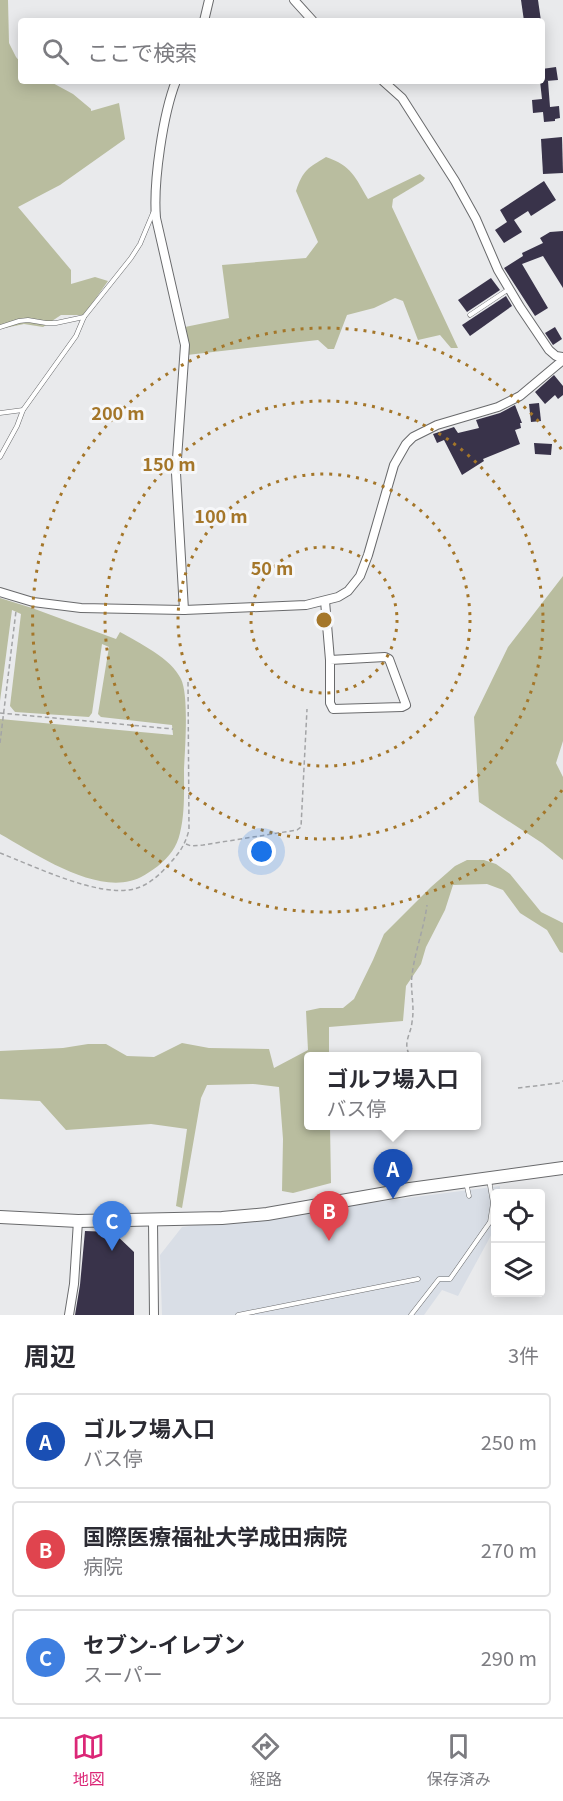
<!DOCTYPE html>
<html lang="ja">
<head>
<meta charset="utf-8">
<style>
  :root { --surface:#fff; --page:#f2f2f3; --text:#2b2b33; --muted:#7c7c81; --line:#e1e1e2; --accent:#db2777 }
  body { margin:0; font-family:Georgia,"Noto Sans JP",serif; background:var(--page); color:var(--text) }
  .controls { position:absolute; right:18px; bottom:18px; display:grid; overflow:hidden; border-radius:6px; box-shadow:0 3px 15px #0003 }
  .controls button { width:54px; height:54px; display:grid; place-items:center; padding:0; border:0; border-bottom:2px solid var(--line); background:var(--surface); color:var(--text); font:30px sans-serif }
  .you { position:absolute; left:262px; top:852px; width:21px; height:21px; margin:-15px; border:4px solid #fff; border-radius:50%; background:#1a73e8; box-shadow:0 0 0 9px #1a73e833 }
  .badge { display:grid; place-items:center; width:39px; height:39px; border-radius:50%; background:var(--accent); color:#fff; font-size:20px; font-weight:700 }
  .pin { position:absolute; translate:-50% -50px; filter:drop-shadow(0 2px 3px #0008) }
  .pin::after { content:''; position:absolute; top:32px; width:21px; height:18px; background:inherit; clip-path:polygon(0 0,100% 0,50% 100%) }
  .popup { position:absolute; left:304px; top:1052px; width:177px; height:78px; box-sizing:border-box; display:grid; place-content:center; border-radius:6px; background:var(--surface); filter:drop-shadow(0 2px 4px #0005); font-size:20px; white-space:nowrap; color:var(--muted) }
  .popup b { font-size:22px; color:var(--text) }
  .popup::after { content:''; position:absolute; left:50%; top:100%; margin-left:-12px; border:12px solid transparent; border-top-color:var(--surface) }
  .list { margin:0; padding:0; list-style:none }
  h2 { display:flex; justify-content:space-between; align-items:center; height:78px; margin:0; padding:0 24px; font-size:26px }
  h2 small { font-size:20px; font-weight:400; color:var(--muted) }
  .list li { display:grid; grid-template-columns:39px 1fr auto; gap:18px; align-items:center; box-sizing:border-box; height:96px; margin:0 12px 12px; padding:0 12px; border:2px solid var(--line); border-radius:6px }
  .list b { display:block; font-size:22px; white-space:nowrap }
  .list p { margin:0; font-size:20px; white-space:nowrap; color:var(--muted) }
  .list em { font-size:20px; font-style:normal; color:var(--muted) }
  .icon { flex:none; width:33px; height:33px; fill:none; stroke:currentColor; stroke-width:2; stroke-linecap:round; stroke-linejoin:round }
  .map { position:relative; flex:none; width:563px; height:1315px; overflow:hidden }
  .search { position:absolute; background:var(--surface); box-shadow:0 3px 15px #0003; left:18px; right:18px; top:18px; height:66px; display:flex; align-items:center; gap:15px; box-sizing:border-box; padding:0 21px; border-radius:6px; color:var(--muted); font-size:22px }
  .sheet { height:402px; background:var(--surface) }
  nav { display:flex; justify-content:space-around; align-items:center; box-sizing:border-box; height:84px; border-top:2px solid var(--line); background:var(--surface); font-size:16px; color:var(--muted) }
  nav a { display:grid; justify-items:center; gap:3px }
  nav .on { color:var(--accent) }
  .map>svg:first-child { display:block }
  .built { fill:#d9dee6 }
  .green { fill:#b9bd9f }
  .building { fill:#39334a }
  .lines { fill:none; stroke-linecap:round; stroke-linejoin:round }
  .lane-casing { stroke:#696a6c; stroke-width:5 }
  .street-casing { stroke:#696a6c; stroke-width:10 }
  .secondary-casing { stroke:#696a6c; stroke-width:14 }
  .path { stroke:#a3a4a6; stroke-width:1.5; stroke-dasharray:4.5 3; stroke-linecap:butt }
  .lane { stroke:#fff; stroke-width:4 }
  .street { stroke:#fff; stroke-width:8 }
  .secondary { stroke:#fff; stroke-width:12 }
  .ring { fill:none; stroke:#a47629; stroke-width:3; stroke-dasharray:3 6 }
  .centre { fill:#a47629; stroke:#f6f7f9; stroke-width:3 }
  .ring-label { font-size:18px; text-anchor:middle; font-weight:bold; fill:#a47629; stroke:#f6f7f9; stroke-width:6; stroke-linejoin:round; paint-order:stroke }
</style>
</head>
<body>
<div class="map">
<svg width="563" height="1315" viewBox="0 0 563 1315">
  <rect width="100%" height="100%" fill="#e9eaec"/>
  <polygon class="built" points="500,1186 500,1193 496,1194 495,1228 458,1296 442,1290 424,1315 162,1315 160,1255 182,1227"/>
  <g class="green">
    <polygon points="0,0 8,0 9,43 16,57 21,63 21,81 49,81 73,94 91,109 91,111 119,103 125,139 60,185 18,207 71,270 71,284 95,277 108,281 84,315 61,315 43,327 24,324 0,329"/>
    <path d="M326 157C352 166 355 177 368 199L420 174 425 178 423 181 393 199 392 207 458 348H451L440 335 418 340 403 301 395 298 374 308 347 315 334 349H328L318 340 187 355 189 344 185 327 229 318 222 265 306 258 318 242 296 191C303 170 308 168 326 157Z"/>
    <polygon points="563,576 563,741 556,763 563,777 563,860 542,843 479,802 474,717 508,647"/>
    <path d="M0 598 32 608 116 639 120 632C139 643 171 658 181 679 189 695 185 749 184 769 184 790 185 813 180 833 177 847 169 857 158 866 150 872 140 879 130 881 90 891 34 853 0 834V719L173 735 172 725 101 717 98 714 109 647 102 644 92 713 89 717 15 712 10 706 21 614 12 610 0 701Z"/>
    <polygon points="467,860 484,860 496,864 510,874 541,912 563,923 563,953 560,952 547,930 520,913 503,890 487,884 453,885 445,910 426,947 421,964 406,986 403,1021 329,1027 329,1056 309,1056 309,1126 330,1126 331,1183 293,1193 282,1191 283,1139 279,1087 253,1084 207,1085 201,1098 182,1208 176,1206 187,1129 151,1124 66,1130 40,1101 0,1099 0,1051 63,1048 88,1044 106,1044 127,1056 154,1057 182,1043 209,1048 269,1049 274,1068 308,1050 306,1011 320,1008 343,1008 354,999 373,960 384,934 431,887 455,866"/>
  </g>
  <g class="building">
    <polygon points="521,0 538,0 541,21 524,21"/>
    <polygon points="556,67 558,80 546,81 548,81 550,107 559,106 560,118 555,119 555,121 544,122 543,112 533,113 532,100 542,99 540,81 542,81 542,69"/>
    <polygon points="562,137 563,173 543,174 541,139"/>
    <polygon points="544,181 556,200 531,216 528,211 514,220 522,232 504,243 495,230 507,222 500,210"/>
    <polygon points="563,231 563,288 543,256 522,264 548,308 535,316 504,268 523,256 522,253 543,243 540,238 550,232"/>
    <polygon points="491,278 500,290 467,312 458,300"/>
    <polygon points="506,296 512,306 470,336 462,325"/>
    <polygon points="555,327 562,339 553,345 545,333"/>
    <polygon points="554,375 563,386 563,395 558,399 555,395 545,404 535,392"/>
    <polygon points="539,403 541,421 531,422 529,404"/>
    <polygon points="515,405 522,423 520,423 521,428 515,430 520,444 483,459 484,461 462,475 444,440 437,443 433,434 454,427 458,433 479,428 476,420 500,413"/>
    <polygon points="534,443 552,444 551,455 535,454"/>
    <polygon points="85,1231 113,1232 134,1252 134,1315 75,1315 80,1285"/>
  </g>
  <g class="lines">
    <g class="lane-casing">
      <g id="lane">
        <polyline points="470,315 509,289"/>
        <polyline points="0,327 19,321 28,320 46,323 56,323 84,317"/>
        <polyline points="0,413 23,410"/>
        <polyline points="0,457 17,426 23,410 76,336 84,317 131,258 140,244 153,213"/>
        <polyline points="466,1182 469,1196"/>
        <polyline points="238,1315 418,1279"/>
        <polyline points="411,1315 439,1279 450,1279 490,1222 493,1203 489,1180"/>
      </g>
    </g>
    <g class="street-casing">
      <g id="street">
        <polyline points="294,0 313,21"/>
        <polyline points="204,21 209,0"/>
        <path d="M176 81C163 114 153 182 156 218L185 345 176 473 184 610"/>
        <polyline points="383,81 402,98 455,181 476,219 498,270 520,307 549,350 556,356 563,357"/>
        <polyline points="0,592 33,602 81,608 184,610 306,605 338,597 348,591 360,576 368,555 394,465 406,444 413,437 437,425 498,407 520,396 563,360"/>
        <polyline points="325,601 330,660 330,703 333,709 402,707 406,705 389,659 385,657 330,660"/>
        <polyline points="153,1221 154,1315"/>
        <polyline points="69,1315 74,1284 78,1221"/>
      </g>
    </g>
    <g class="secondary-casing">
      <polyline id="secondary" points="0,1217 78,1221 222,1218 267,1214 410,1189 563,1168"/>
    </g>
    <g class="path">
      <polyline points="0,713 173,729"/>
      <polyline points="0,743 16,611"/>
      <polyline points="186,844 191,846 203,845 297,830 301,827 307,709"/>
      <path d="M0 853C34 866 99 898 134 889 147 886 160 875 168 865 179 854 185 845 189 830L188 681"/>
      <path d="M409 1054C403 1042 411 1034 412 1022 415 1006 410 990 412 975 415 951 424 928 427 905"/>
      <polyline points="518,1088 559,1083 563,1081"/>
    </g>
    <use href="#lane" class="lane"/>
    <use href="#street" class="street"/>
    <use href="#secondary" class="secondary"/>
  </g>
  <g class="ring">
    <circle cx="324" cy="620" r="73"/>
    <circle cx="324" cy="620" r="146"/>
    <circle cx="324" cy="620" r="219"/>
    <path d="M562 790A292 292 0 1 1 562 450"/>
  </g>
  <circle cx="324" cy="620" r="9" class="centre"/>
  <g class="ring-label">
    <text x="118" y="420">200 m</text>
    <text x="169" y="471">150 m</text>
    <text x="221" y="523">100 m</text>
    <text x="272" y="575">50 m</text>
  </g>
</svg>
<div class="controls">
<button><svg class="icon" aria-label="locate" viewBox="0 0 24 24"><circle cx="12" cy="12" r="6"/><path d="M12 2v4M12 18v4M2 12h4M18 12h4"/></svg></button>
<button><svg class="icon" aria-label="layers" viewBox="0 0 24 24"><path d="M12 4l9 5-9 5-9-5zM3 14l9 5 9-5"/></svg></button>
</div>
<div class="you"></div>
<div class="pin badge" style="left:393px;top:1199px;background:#1a4fb4">A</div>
<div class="popup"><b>ゴルフ場入口</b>バス停</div>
<div class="pin badge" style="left:329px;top:1241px;background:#e0444e">B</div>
<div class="pin badge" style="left:112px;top:1251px;background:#3f7fe0">C</div>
<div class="search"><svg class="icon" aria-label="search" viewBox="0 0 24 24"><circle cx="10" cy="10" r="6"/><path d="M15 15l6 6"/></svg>ここで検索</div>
</div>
<section class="sheet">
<h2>周辺<small>3件</small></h2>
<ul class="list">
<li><span class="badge" style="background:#1a4fb4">A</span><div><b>ゴルフ場入口</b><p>バス停</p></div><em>250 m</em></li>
<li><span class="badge" style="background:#e0444e">B</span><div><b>国際医療福祉大学成田病院</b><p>病院</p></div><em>270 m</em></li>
<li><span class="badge" style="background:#3f7fe0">C</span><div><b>セブン-イレブン</b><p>スーパー</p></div><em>290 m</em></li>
</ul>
</section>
<nav>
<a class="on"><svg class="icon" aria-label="map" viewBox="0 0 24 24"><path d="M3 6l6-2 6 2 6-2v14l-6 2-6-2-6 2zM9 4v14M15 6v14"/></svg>地図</a>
<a><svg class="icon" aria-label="directions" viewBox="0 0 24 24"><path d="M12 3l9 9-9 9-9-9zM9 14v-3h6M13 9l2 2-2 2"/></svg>経路</a>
<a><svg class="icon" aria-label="saved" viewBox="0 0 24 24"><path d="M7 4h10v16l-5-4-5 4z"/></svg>保存済み</a>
</nav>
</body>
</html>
